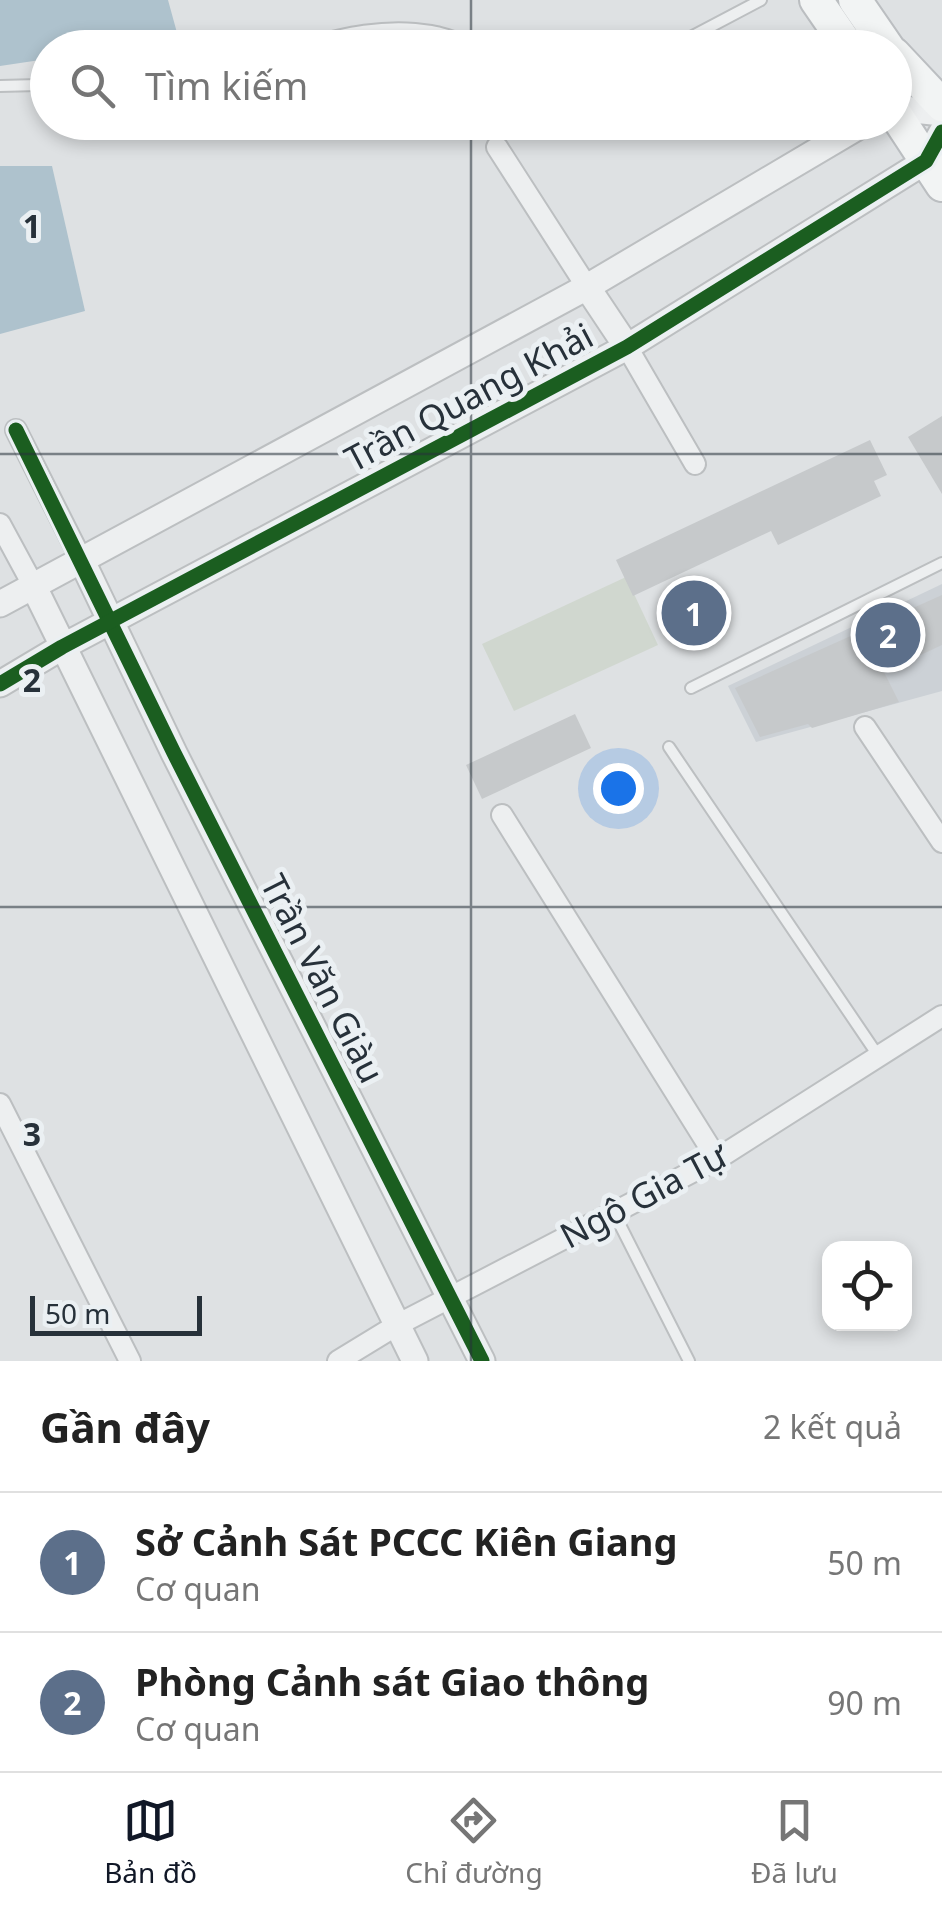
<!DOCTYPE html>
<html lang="vi">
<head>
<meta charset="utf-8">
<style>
  :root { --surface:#fff; --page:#f2f2f2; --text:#222; --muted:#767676; --line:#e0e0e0; --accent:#111827 }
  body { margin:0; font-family:"Noto Sans",sans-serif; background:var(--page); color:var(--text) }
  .controls { position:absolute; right:30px; bottom:30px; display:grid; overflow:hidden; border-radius:20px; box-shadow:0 5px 15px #0003 }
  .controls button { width:90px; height:90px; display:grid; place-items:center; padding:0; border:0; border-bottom:2px solid var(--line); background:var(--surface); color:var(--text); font:50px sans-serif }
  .scale { position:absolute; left:30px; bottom:25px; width:172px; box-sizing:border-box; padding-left:10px; border:5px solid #27313a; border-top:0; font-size:28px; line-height:35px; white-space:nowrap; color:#27313a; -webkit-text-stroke:8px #ebf0f3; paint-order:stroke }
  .you { position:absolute; left:618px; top:788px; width:35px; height:35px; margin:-25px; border:8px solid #fff; border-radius:50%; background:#1a73e8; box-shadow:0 0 0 15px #1a73e833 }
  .badge { display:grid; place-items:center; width:65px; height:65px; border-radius:50%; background:var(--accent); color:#fff; font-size:32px; font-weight:700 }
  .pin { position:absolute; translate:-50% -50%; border:5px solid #fff; box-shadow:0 2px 10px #0006 }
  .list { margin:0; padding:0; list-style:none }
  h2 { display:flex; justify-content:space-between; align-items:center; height:130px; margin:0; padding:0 40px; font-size:42px }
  h2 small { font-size:32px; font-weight:400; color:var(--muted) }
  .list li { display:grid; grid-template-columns:65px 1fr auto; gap:30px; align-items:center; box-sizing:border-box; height:140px; padding:0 40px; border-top:2px solid var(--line) }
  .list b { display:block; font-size:38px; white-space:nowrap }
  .list p { margin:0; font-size:32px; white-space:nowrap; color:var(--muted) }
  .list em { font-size:32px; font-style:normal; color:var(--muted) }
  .icon { flex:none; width:55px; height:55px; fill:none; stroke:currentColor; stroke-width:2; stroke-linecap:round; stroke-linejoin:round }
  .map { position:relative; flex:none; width:942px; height:1361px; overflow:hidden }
  .search { position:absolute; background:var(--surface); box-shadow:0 5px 15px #0003; left:30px; right:30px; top:30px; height:110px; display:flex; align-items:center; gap:25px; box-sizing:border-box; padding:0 35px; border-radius:55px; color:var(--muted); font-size:38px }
  .sheet { height:410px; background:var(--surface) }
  nav { display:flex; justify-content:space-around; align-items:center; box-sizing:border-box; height:140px; border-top:2px solid var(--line); background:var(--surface); font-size:28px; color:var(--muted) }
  nav a { display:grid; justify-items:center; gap:5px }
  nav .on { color:var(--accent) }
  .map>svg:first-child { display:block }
  .built { fill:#ccd1d6 }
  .green { fill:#d0d7cf }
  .water { fill:#aec2cd }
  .building { fill:#c6c9cb }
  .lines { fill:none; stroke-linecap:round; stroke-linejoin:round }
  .service-casing { stroke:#bcbfc1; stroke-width:14 }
  .minor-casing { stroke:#bcbfc1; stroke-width:24 }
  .tertiary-casing { stroke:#bcbfc1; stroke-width:29 }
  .primary-casing { stroke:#bbbec1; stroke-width:36 }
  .service { stroke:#edeff0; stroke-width:10 }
  .minor { stroke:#edeff0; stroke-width:20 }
  .tertiary { stroke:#edeff0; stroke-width:25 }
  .primary { stroke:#f2f4f4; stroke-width:32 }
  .cycleway-casing { stroke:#ebf0f3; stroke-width:21 }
  .cycleway { stroke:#1b5e20; stroke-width:15 }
  .grid { fill:none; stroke:#27313a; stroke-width:2.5; stroke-opacity:0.55 }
  .labels { text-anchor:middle; stroke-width:10; stroke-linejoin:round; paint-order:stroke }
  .street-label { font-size:35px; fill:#27313a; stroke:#ebf0f3 }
  .grid-label { font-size:32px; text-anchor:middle; font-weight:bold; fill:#27313a; stroke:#ebf0f3; stroke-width:10; stroke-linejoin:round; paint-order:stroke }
</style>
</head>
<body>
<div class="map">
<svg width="942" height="1361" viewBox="0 0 942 1361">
  <rect width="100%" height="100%" fill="#dee1e3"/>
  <polygon class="built" points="942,584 942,691 756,742 728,686"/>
  <polygon class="green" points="626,577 658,645 514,711 482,644"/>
  <g class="water">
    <polygon points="0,0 168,0 179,40 128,48 48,48 47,59 0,66"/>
    <polygon points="0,166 52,166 85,311 0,334"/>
  </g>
  <g class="building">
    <polygon points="942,416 942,494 908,437"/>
    <polygon points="870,440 887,475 874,481 881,496 778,545 771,531 633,596 616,560"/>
    <polygon points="942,595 942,645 884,672 899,702 812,728 808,724 760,737 735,688"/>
    <polygon points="575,714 591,748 482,799 466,765"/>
  </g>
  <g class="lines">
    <g class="service-casing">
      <g id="service">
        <polyline points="143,48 197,42 205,48"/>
        <path d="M288 48C335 36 382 22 431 31 449 34 467 42 485 48"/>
        <polyline points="670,48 761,0"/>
        <polyline points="0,86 38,85 48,82"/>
        <polyline points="691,688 942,563"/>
        <polyline points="669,747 879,1057"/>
        <polyline points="614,1213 689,1361"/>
      </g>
    </g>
    <g class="minor-casing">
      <g id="minor">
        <polyline points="497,147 587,287"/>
        <polyline points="627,347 695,464"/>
        <polyline points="16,430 81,559"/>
        <polyline points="0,524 33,585"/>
        <polyline points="865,727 942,842"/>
        <polyline points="502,815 717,1159"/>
        <polyline points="0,1104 130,1361"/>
        <polyline points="338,1361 397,1325 717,1159 942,1016"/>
      </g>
    </g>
    <g class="tertiary-casing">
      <g id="tertiary">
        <polyline points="894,108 942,113"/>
        <polyline points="587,287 627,347"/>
        <polyline points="81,559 174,753 482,1361"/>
        <polyline points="33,585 415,1361"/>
        <polyline points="0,604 587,287 866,122"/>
        <polyline points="0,684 62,647 627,347 926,161 942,132"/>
      </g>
    </g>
    <g class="primary-casing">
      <g id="primary">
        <polyline points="816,0 849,48"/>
        <polyline points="855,0 888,48"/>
        <polyline points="894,54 942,105"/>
        <polyline points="894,112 942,185"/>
      </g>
    </g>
    <use href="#service" class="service"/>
    <use href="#minor" class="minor"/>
    <use href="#tertiary" class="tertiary"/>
    <use href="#primary" class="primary"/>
    <g class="cycleway-casing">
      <g id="cycleway">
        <polyline points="16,430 174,753 482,1361"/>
        <polyline points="0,684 62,647 627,347 926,161 942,132"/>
      </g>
    </g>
    <use href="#cycleway" class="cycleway"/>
  </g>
  <path class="grid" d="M471 0V48M471 122V1361M0 454H942M0 907H942"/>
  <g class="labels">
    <g class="street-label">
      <text transform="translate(469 398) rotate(-28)" y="12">Trần Quang Khải</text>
      <text transform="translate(322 979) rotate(63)" y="12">Trần Văn Giàu</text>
      <text transform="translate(644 1196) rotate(-28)" y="12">Ngô Gia Tự</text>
    </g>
  </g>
  <g class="grid-label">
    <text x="32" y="238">1</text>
    <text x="32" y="692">2</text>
    <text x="32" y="1146">3</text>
  </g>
</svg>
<div class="controls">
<button><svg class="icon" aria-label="locate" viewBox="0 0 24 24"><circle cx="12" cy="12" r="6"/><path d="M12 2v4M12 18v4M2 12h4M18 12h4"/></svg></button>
</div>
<div class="scale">50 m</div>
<div class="you"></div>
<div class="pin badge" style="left:694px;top:613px;background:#5c6f8a">1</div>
<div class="pin badge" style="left:888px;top:635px;background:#5c6f8a">2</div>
<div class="search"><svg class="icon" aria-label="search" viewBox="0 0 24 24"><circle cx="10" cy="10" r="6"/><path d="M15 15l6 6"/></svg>Tìm kiếm</div>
</div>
<section class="sheet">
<h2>Gần đây<small>2 kết quả</small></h2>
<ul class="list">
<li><span class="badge" style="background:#5c6f8a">1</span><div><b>Sở Cảnh Sát PCCC Kiên Giang</b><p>Cơ quan</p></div><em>50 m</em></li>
<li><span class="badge" style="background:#5c6f8a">2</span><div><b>Phòng Cảnh sát Giao thông</b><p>Cơ quan</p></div><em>90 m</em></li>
</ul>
</section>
<nav>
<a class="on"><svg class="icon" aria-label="map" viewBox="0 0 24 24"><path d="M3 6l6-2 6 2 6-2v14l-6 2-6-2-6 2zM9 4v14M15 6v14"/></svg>Bản đồ</a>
<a><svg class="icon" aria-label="directions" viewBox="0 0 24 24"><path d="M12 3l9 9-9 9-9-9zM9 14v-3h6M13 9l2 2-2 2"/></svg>Chỉ đường</a>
<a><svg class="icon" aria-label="saved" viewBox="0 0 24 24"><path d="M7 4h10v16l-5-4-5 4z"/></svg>Đã lưu</a>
</nav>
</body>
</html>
